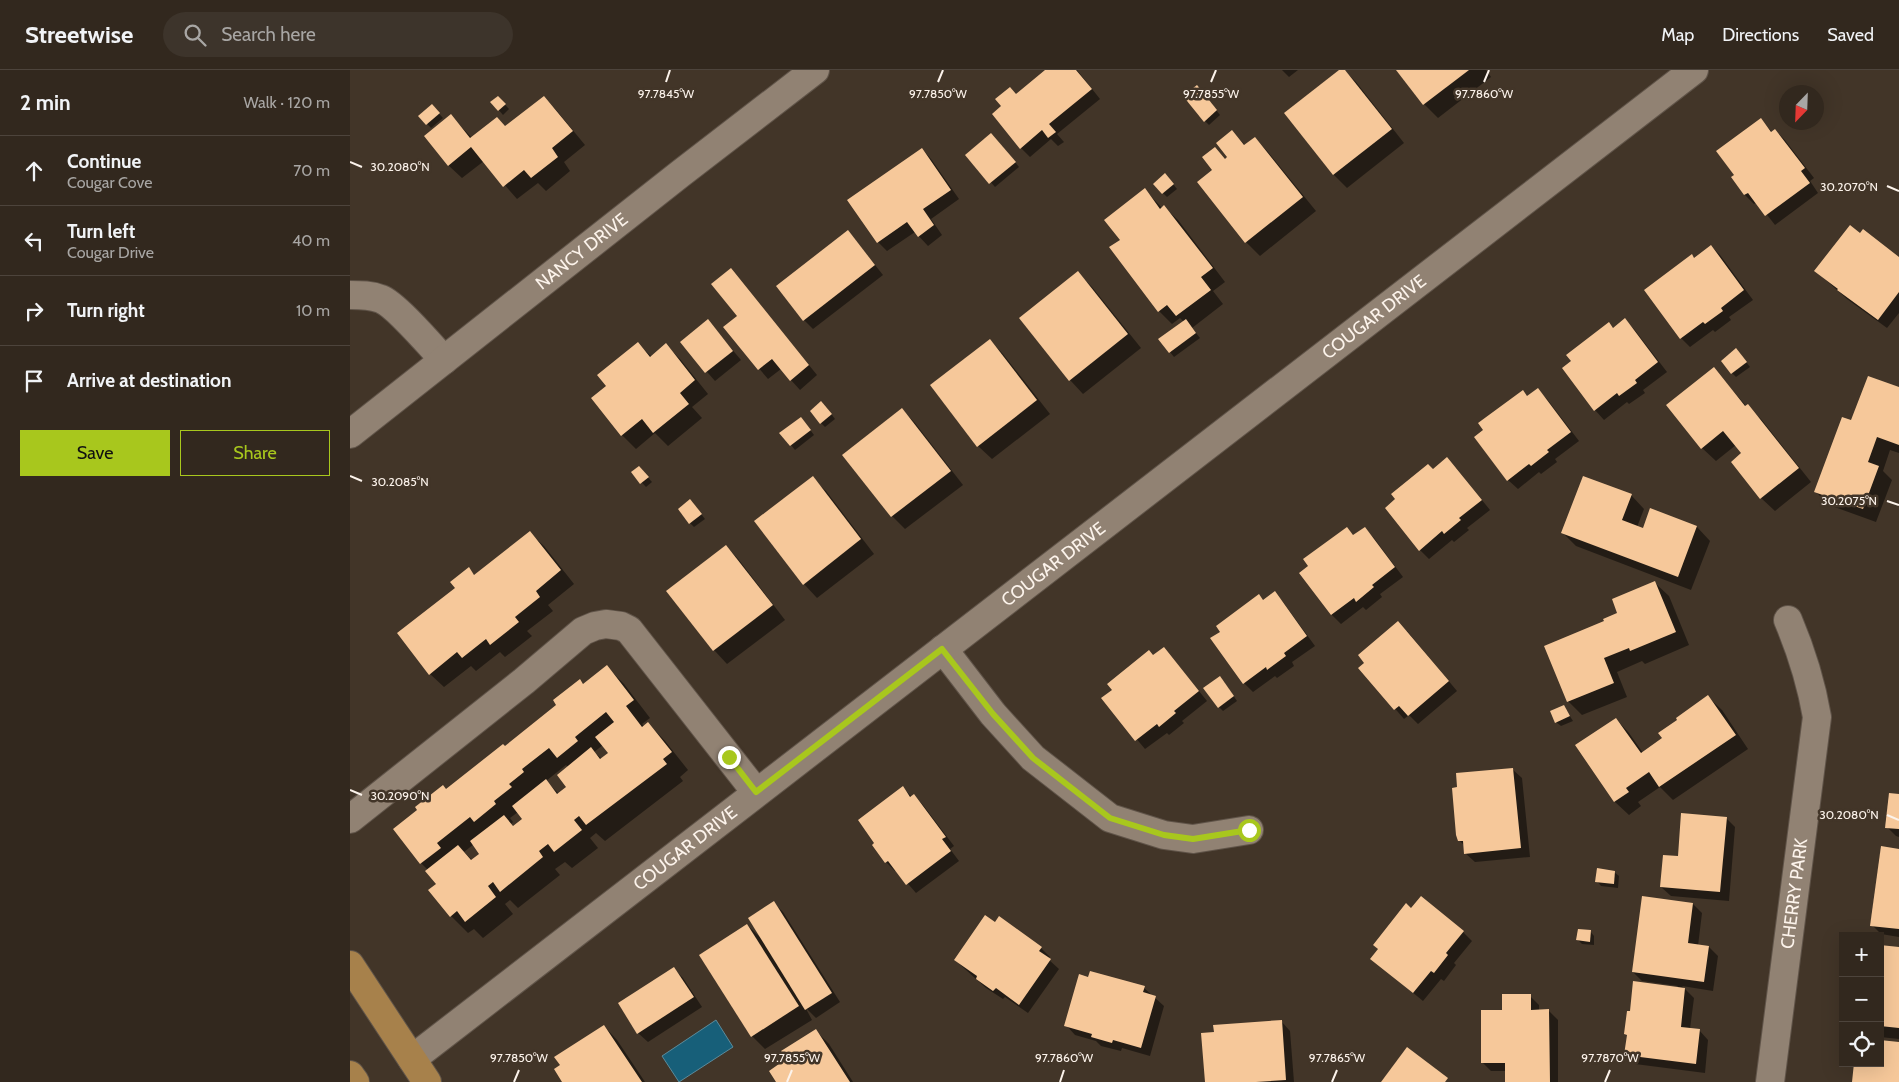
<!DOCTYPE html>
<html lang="en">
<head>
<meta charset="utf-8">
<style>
  :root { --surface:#32281e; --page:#3d342b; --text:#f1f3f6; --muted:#a8a6a4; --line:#4d443c; --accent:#a8c71d }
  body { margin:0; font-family:Cabin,sans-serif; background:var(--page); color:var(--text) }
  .controls { position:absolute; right:15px; bottom:15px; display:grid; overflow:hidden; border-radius:0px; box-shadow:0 5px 20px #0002 }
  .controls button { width:45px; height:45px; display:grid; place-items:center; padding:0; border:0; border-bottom:1px solid var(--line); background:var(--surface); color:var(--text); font:25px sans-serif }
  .compass { position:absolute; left:1429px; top:15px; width:45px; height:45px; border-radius:50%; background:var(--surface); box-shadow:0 5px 20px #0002; rotate:203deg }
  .stop { position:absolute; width:15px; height:15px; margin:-11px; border:4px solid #a8c71d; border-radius:50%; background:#fff }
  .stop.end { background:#a8c71d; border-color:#fff; box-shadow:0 1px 5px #0008 }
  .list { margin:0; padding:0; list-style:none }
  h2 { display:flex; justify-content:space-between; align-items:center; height:65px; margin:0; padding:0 20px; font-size:21px }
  h2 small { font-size:16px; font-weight:400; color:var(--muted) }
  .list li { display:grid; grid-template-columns:32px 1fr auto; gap:15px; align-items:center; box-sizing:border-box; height:70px; padding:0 20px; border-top:1px solid var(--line) }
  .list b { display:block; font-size:19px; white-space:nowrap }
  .list p { margin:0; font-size:16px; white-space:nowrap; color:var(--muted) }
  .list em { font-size:16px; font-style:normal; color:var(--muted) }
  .actions { display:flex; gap:10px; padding:15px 20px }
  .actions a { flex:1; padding:11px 0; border:1px solid var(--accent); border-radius:0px; text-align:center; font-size:18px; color:var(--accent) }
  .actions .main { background:var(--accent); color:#111 }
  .icon { flex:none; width:28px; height:28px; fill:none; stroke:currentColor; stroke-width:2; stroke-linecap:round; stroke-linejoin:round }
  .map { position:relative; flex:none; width:1549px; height:1012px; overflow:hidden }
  header { display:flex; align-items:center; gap:30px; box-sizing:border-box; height:70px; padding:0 25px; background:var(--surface); border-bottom:1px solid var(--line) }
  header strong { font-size:24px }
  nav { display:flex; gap:28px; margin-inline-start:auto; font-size:18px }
  .search { width:350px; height:45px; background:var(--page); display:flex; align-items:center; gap:12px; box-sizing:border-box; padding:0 18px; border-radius:28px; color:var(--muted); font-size:19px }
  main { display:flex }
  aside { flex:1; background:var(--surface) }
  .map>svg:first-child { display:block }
  .water { fill:#175f79; stroke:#5c8b9b }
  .shadow { fill:#0007; fill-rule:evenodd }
  .building { fill:#f6c89a }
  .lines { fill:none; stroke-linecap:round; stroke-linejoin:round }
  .minor-casing { stroke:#605449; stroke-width:30 }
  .major-casing { stroke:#605449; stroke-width:30 }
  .minor { stroke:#918273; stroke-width:28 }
  .major { stroke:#a7814b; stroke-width:28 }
  .route { stroke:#a8c71d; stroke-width:6 }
  .ticks { fill:none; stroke:#fcf3eb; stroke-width:2 }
  .labels { text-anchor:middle; stroke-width:5; stroke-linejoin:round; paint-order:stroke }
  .street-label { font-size:18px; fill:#fcf3eb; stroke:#423528 }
  .ticks-label { font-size:12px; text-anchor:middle; fill:#fcf3eb; stroke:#423528; stroke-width:5; stroke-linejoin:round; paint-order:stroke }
</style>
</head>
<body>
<header>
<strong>Streetwise</strong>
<div class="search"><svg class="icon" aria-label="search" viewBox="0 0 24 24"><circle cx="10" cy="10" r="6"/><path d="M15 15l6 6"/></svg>Search here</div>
<nav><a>Map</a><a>Directions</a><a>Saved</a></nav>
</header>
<main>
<aside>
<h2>2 min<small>Walk · 120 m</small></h2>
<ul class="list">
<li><svg class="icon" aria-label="ahead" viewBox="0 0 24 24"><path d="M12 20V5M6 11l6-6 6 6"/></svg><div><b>Continue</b><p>Cougar Cove</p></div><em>70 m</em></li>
<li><svg class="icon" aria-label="left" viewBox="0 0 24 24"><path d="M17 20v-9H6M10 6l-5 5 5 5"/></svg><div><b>Turn left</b><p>Cougar Drive</p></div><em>40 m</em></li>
<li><svg class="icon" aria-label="right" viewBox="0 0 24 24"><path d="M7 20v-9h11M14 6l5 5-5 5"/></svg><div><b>Turn right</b></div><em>10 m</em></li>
<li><svg class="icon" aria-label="arrive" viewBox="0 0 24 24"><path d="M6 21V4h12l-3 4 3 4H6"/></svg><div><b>Arrive at destination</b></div></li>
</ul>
<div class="actions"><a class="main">Save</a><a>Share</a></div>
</aside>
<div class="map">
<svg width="1549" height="1012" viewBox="0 0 1549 1012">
  <rect width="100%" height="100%" fill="#423528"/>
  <polygon class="water" points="366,950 383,977 329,1012 312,986"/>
  <g class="shadow">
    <polygon points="697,0 727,0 750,29 707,64 714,72 708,76 701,69 680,87 671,78 667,25"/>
    <polygon points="932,0 948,0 939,7"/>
    <polygon points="991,0 994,0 1006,12 1054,73 997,118 984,105 936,43"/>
    <polygon points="1048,0 1136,0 1141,7 1088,48 1074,34"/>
    <polygon points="851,21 870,45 859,55 855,51"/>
    <polygon points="148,27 159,39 153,45 142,32"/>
    <polygon points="194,27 207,41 235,75 214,92 220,101 196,121 188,113 167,129 134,91 112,108 98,95 101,46 122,68 156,57"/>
    <polygon points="82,36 93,48 81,58 70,46"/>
    <polygon points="1411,50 1422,62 1425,60 1434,69 1464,108 1460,111 1468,123 1425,155 1407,132 1404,134 1395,125 1383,107"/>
    <polygon points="882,62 896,76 905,68 918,82 966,141 910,186 896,172 849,112 879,88"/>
    <polygon points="646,69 669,97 645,117 617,85"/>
    <polygon points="572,79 581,89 609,129 581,149 592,165 578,176 565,162 537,181 528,172"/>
    <polygon points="819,109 827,119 817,127 813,123"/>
    <polygon points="795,120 812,138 814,137 828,150 875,212 863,221 873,234 842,258 850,268 824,287 820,282 834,252 830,248 822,254 809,241 771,170"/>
    <polygon points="498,161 533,205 463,259 454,250"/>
    <polygon points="1361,176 1370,185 1403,230 1379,247 1381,250 1365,262 1363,260 1340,277 1331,268 1344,189"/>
    <polygon points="1549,189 1549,243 1537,258 1497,229 1466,201"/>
    <polygon points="381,199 467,305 450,320 431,299 418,309 374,257 388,246"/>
    <polygon points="728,203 742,217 791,278 733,324 720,310"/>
    <polygon points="1275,250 1284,259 1317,302 1293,320 1295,323 1279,334 1277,332 1254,350 1245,340 1214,298 1223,291 1259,254 1264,259"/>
    <polygon points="358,251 391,290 365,311 331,272"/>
    <polygon points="640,270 653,284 700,344 642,389 628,376"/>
    <polygon points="288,274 302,287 316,275 330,289 358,324 342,337 352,348 318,376 305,363 286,379 272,365 243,329 258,317"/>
    <polygon points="1390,284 1400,297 1386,307 1382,303"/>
    <polygon points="1364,299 1397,337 1411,349 1461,412 1425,441 1411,428 1393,383 1386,375 1366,391 1352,378"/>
    <polygon points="1549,319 1549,383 1540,380 1533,401 1542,410 1526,452 1479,435 1466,422 1502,351"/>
    <polygon points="1187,320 1197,329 1229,371 1205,389 1207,392 1191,404 1189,402 1168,419 1158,410 1135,360 1172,321 1178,327"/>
    <polygon points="476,337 485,349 475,357 471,353"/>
    <polygon points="552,339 565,353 613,415 555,459 542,446"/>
    <polygon points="455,353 464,365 445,380 441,375"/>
    <polygon points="1106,398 1140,440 1117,458 1119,460 1104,472 1102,470 1079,489 1070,480"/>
    <polygon points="282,402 293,402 302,412 296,417"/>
    <polygon points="462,408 476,421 524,484 467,528 454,514"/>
    <polygon points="1281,425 1294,439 1287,457 1294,460 1347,457 1360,471 1341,520 1226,476 1213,463"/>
    <polygon points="344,435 355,449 344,457 340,453"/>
    <polygon points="996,458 1004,466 1014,458 1024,468 1053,507 1030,524 1032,527 1016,540 1013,537 991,554 982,545 950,503 960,497"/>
    <polygon points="180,463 194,476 224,514 198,535 203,541 177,561 182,566 155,587 150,582 126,601 121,596 94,617 80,604 107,518 118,499 125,506"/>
    <polygon points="376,476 389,490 435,550 377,594 364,580 318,521"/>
    <polygon points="1305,513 1319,526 1339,575 1295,594 1292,591 1267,602 1277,627 1232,645 1218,631 1256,552 1269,543"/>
    <polygon points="924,523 933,532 965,576 942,592 944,596 927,608 925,606 903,622 894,613 871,562"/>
    <polygon points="1057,561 1107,621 1068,654 1059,645 1054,649 1010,598"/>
    <polygon points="814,578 857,631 832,651 834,653 819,665 817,663 795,679 753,629"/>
    <path d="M257 597 274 614 300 648 292 654 294 656 298 653 315 671 338 700 330 707 333 711 255 771 246 763 240 768 248 778 222 798 215 792 205 799 210 805 168 838 160 830 155 834 163 844 133 868 124 859 118 863 101 846 87 814 78 800 71 793 96 720 155 678 208 636 230 610 234 615ZM253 675 259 683 252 689 244 682ZM216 695 218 697V717L209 724 196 711ZM168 742 174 749 164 757 161 754 163 752 160 748ZM124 774 131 784 122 790 114 782Z"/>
    <polygon points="874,612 887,631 873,641 869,637"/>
    <polygon points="1358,627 1372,640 1398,679 1323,730 1310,717 1288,732 1291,736 1279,745 1265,732 1227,675 1266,649 1279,663 1293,683 1314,668"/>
    <polygon points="1214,637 1223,651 1211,656 1206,652"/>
    <polygon points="1162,699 1172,708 1180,787 1125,792 1115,783 1115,776 1109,770"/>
    <polygon points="553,718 562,727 564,725 573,735 604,776 600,779 609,791 566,823 546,800 545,801 536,792"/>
    <polygon points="1549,725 1549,767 1546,766 1537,757"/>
    <polygon points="1376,748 1385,757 1379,831 1321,826 1311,817 1329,787"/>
    <polygon points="1549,780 1549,867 1531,864 1522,855"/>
    <polygon points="1264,802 1269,806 1268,818 1251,816 1247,811"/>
    <polygon points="424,833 433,842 490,932 466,948 455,937 462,950 415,979 402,966 397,855 412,869"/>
    <polygon points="1343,834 1352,843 1348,876 1359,877 1368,886 1363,921 1332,916 1344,928 1340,959 1349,960 1358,970 1355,1003 1285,994 1276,985 1278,966 1275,964 1327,918 1328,916 1292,911 1283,902"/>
    <polygon points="1061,840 1113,862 1122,871 1104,893 1106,895 1094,911 1091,909 1073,931 1022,889"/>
    <polygon points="1240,861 1244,866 1244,875 1232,874 1228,870"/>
    <polygon points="1530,876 1549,878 1549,969 1530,967"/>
    <polygon points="691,878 700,887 698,889 709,899 678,943 655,927 653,929 636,918 605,890"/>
    <polygon points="324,899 333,908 352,937 298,972 288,963"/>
    <polygon points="739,909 794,918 814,936 800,986 772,978 771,981 751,976 746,971 725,965 716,955"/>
    <polygon points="1180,926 1189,935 1189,941 1199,941 1208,950 1208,1012 1157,1012 1157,1001 1141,1001 1132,992 1153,941"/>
    <polygon points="931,951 940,961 944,1012 857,1012"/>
    <polygon points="254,956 267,970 295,1012 214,1012"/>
    <polygon points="466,961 479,974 503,1012 428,1012 438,990"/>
  </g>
  <g class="building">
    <polygon points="695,0 726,0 742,19 699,54 706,62 698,68 692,60 670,79 642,44 651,36 645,29 660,17 666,24"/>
    <polygon points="989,0 995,0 1042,59 983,105 934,43"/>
    <polygon points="1046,0 1119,0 1073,35"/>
    <polygon points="847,15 867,40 854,52 833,26"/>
    <polygon points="148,26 156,34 148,41 140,32"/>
    <polygon points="194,26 223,61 202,78 208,87 181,108 174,100 153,117 121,77 98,96 74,66 101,44 120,68 147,47 155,56"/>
    <polygon points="82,34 90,43 76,55 68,46"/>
    <polygon points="1411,48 1421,62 1425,59 1455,98 1451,101 1460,113 1415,146 1398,123 1394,125 1381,107 1384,105 1366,81"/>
    <polygon points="882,60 894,75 905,67 953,127 895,173 847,112 862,100 852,87 865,77 875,89 877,87 866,73"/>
    <polygon points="641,63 666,92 639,114 615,85"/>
    <polygon points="572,78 601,120 573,139 584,155 568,167 557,152 527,173 497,130"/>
    <polygon points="815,103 824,114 812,124 803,114"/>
    <polygon points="795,118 810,139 814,135 863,198 851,207 861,220 826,246 817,235 808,242 759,177 770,170 754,150"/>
    <polygon points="1500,155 1510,163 1513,159 1549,187 1549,222 1528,250 1487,220 1488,219 1464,201"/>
    <polygon points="498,160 525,195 453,251 426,216"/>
    <polygon points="1361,175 1394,220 1371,238 1373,241 1355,254 1353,252 1330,269 1294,220 1342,184 1344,188"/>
    <polygon points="381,198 459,295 440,311 422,289 408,300 373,257 387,246 361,214"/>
    <polygon points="728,201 778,264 719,311 669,248"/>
    <polygon points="1275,248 1308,292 1285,310 1287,313 1269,326 1267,323 1244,341 1212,298 1221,291 1216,285 1259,252 1263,258"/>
    <polygon points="358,249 383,281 355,303 330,272"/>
    <polygon points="836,249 846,263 819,283 808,269"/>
    <polygon points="640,269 687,330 627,377 580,315"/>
    <polygon points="288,272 300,287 316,273 345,310 330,323 339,334 303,363 292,349 271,366 241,328 256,316 247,305"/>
    <polygon points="1386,278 1397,292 1381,304 1371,291"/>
    <polygon points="1364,297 1395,336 1398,334 1449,398 1410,429 1381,392 1391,383 1373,361 1351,379 1316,335"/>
    <polygon points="1518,306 1549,317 1549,375 1527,367 1518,392 1529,396 1513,439 1464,422 1492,347 1501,350"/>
    <polygon points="1188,318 1221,362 1197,380 1199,382 1181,396 1179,394 1157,411 1124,367 1133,360 1128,353 1173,320 1177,326"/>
    <polygon points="471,331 482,344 470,354 460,341"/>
    <polygon points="552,338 601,401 541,447 492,385"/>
    <polygon points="451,347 461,360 440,376 429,363"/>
    <polygon points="1097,387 1132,430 1109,448 1111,450 1094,464 1092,461 1069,481 1035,438 1045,429 1041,424 1078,394 1083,399"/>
    <polygon points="289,396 299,407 290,414 281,402"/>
    <polygon points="463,406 511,469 453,515 404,451"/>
    <polygon points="1233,406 1282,424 1272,450 1293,458 1300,438 1347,456 1328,507 1211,463"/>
    <polygon points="340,429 352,444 339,454 328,439"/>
    <polygon points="997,457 1003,465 1015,457 1045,497 1022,515 1024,517 1006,532 1004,528 981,545 949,503 958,496 953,489"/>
    <polygon points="180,461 211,500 186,521 190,527 165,547 169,552 140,575 136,569 112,588 107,582 79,605 47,563 105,518 100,512 119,497 124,505"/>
    <polygon points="376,475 423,535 363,581 316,521"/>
    <polygon points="1305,511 1326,562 1280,581 1279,578 1254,588 1264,613 1217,632 1194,576 1254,551 1253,549 1267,543 1262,529"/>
    <polygon points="925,521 957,566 934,583 936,586 917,600 916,597 893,614 860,568 870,562 866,556 909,524 913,530"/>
    <polygon points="1048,551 1099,611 1058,646 1049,636 1044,640 1008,598 1014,593 1008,585"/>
    <polygon points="814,577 849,621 824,641 826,643 809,657 807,654 785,671 751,628 762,620 757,614 799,580 803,585"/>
    <polygon points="257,595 284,630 276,636 292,657 298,652 322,682 313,689 317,694 236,755 229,746 224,750 232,760 204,782 198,774 189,781 193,787 150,822 143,812 138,816 146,827 115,852 107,841 100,847 78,820 86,814 75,801 108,775 121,790 129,784 120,771 154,745 163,756 172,749 162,736 196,709 207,724 216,717 207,705 241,677 250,689 258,683 245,667 264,652 256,642 225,667 228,671 207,688 199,678 172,699 174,702 159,714 162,717 144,731 146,734 124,752 120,747 87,773 91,778 70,794 43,759 67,740 65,737 93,715 96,719 153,674 155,676 206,635 203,630 230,609 233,614"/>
    <polygon points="870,606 884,626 868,638 853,618"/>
    <polygon points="1358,625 1386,665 1309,717 1299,702 1276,718 1279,722 1264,732 1225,675 1266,648 1291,683 1312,668 1308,663 1327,650 1326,648"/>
    <polygon points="1214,635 1220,646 1205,653 1200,641"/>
    <polygon points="1163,698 1171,778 1114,784 1113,771 1108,771 1106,765 1102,718 1107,717 1106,703"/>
    <polygon points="553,716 560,727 564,724 596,767 592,769 601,781 556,815 538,791 535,793 522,775 524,773 508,750"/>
    <polygon points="1539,723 1549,724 1549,759 1535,758"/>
    <polygon points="1331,743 1377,747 1370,822 1310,817 1313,785 1328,786"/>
    <polygon points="1531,776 1549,779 1549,859 1520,856"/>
    <polygon points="1247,798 1265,801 1264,814 1245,812"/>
    <polygon points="1071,826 1114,861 1096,883 1098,885 1084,903 1081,901 1063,923 1020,889 1028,879 1023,875 1056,833 1061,838"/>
    <polygon points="1292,826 1343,833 1338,873 1359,876 1354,912 1282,902"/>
    <polygon points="424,831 482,923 455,940 398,848"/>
    <polygon points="635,845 645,852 649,846 692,877 689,881 701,889 669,935 646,918 643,921 626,909 627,906 604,890"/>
    <polygon points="397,854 449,936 401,967 349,885"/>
    <polygon points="1228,859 1241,860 1240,872 1226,870"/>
    <polygon points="1530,875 1549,877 1549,958 1530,956"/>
    <polygon points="324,897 344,927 287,964 268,933"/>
    <polygon points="740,901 795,916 793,922 806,926 791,978 763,970 762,973 741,967 742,964 714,956 729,904 738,907"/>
    <polygon points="1283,911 1335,918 1331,957 1350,959 1346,994 1274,985 1277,965 1274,964 1277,941 1280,941"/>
    <polygon points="1152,924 1181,924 1181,940 1199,939 1200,1012 1155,1012 1155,993 1131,993 1131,940 1152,940"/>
    <polygon points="932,950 936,1010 906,1012 855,1012 851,963 864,962 863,955"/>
    <polygon points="254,955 292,1012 212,1012 204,999 210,995 204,987"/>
    <polygon points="466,959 500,1012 426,1012 419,1001 436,989 431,981"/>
    <polygon points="1530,970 1549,972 1549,1012 1502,1012 1504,993 1530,993"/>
    <polygon points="1057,977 1098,1008 1095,1012 1031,1012"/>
  </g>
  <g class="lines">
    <g class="minor-casing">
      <g id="minor">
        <path d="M0 225C11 225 21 225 31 229 45 234 82 277 94 290"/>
        <path id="s1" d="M0 364 330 104 465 0"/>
        <polyline points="593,579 643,644 683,688 760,748 814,765 843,769 899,760"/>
        <polyline points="0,749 174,611 233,561 245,556 256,554 271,556 279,560 406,722"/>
        <path id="s2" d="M62 989 1344 0"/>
        <path id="s3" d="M1420 1012 1467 647C1461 612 1452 583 1438 550"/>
      </g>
    </g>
    <g class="major-casing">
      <g id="major">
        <polyline points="0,895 77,1012"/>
        <polyline points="0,1005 5,1012"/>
      </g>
    </g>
    <use href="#minor" class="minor"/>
    <use href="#major" class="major"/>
  </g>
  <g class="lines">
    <polyline class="route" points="379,687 406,722 592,579 643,644 683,688 760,748 814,765 843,769 899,760"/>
  </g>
  <path class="ticks" d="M316 12 320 0M588 12 593 0M861 12 866 0M1134 12 1139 0M0 92 12 97M1537 116 1549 121M0 406 12 411M1537 431 1549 435M0 720 12 725M1537 745 1549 750M164 1012 169 1000M437 1012 442 1000M710 1012 714 1000M982 1012 987 1000M1255 1012 1260 1000"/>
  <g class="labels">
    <g class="street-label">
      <text dy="6" stroke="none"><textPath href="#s1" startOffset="295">NANCY DRIVE</textPath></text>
      <text dy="6" stroke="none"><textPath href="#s2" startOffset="1215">COUGAR DRIVE</textPath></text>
      <text dy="6" stroke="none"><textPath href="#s2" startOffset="810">COUGAR DRIVE</textPath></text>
      <text dy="6" stroke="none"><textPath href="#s2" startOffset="345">COUGAR DRIVE</textPath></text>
      <text dy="6" stroke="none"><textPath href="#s3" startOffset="190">CHERRY PARK</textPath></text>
    </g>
  </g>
  <g class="ticks-label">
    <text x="316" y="28">97.7845°W</text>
    <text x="588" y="28">97.7850°W</text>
    <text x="861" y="28">97.7855°W</text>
    <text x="1134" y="28">97.7860°W</text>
    <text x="50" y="101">30.2080°N</text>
    <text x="1499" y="121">30.2070°N</text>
    <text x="50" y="416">30.2085°N</text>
    <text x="1499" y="435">30.2075°N</text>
    <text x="50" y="730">30.2090°N</text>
    <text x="1499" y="749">30.2080°N</text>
    <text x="169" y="992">97.7850°W</text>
    <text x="442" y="992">97.7855°W</text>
    <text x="714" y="992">97.7860°W</text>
    <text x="987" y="992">97.7865°W</text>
    <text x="1260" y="992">97.7870°W</text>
  </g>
</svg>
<div class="controls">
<button>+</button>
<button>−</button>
<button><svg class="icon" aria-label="locate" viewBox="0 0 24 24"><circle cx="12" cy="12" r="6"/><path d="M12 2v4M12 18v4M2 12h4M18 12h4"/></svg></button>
</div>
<svg class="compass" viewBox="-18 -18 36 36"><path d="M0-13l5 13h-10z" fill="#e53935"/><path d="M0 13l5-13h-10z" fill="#a8a6a4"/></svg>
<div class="stop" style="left:899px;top:760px"></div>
<div class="stop end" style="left:379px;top:687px"></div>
</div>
</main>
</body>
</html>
